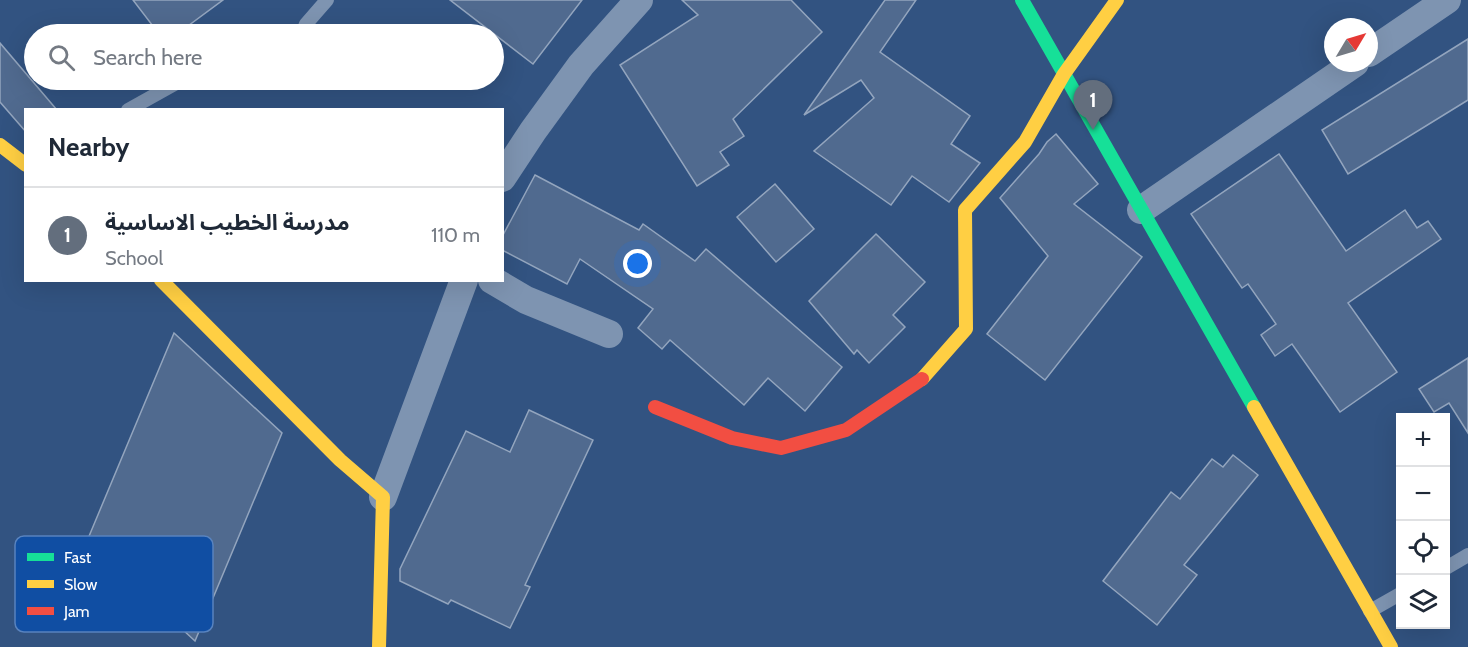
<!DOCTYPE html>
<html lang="en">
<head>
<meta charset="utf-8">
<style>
  :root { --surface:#fff; --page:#f2f2f3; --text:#1f2937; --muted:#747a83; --line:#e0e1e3; --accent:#636e7d }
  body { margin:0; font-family:Cabin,"Noto Sans Arabic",sans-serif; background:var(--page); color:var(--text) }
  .controls { position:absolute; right:18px; bottom:18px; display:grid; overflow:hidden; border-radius:0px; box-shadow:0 6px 24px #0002 }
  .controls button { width:54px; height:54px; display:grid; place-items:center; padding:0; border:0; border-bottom:2px solid var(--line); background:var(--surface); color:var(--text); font:30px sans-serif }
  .compass { position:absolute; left:1324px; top:18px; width:54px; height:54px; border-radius:50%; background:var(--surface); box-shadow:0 6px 24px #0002; rotate:52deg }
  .you { position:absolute; left:638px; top:264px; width:21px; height:21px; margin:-15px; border:4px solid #fff; border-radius:50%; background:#1a73e8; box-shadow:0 0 0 9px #1a73e833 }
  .badge { display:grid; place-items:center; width:39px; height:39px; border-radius:50%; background:var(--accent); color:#fff; font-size:20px; font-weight:700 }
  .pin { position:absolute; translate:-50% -50px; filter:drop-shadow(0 2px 3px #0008) }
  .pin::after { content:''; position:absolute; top:32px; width:21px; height:18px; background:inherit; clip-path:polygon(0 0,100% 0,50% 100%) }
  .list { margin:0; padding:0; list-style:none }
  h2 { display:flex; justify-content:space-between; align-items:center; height:78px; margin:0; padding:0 24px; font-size:26px }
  h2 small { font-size:20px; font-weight:400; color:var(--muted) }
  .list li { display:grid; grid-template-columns:39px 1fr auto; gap:18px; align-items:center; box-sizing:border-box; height:96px; padding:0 24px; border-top:2px solid var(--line) }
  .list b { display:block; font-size:22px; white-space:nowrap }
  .list p { margin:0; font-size:20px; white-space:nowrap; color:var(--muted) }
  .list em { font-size:20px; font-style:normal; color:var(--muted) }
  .icon { flex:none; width:33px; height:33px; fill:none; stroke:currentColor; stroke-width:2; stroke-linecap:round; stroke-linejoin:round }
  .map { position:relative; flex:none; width:1468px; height:647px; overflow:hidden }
  .search { position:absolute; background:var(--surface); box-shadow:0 6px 24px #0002; left:24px; top:24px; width:480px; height:66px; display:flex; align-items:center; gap:15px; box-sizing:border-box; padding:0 21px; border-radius:33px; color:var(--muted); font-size:22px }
  .panel { position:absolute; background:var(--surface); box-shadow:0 6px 24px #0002; left:24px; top:108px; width:480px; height:174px; border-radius:0px }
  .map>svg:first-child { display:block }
  .building { fill:#506a8f; stroke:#93a5be; stroke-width:1.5 }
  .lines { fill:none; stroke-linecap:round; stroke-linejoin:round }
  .lane { stroke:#7e94b1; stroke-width:14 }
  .street { stroke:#7e94b1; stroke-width:28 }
  .fast { stroke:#16e098; stroke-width:14 }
  .slow { stroke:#ffcf43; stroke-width:14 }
  .jam { stroke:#f24e42; stroke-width:14 }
  .key { fill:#104ea3; stroke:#5883bf; stroke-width:1.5 }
  .key-label { font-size:16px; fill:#fff }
</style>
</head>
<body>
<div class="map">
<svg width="1468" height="647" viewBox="0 0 1468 647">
  <rect width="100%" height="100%" fill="#325381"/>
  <g class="building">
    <polygon points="133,0 223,0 177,34 159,34"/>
    <polygon points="450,0 582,0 533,64"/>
    <polygon points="682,0 791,0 822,32 733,119 744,136 720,152 729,165 697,186 620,65 698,15"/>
    <polygon points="885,0 916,0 880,52 970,116 951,144 980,163 949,202 912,176 891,205 814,151 874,98 861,80 804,115"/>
    <polygon points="1468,39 1468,100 1348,174 1322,130"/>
    <polygon points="0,43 57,110 26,110 26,132 0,102"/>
    <polygon points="1056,134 1098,184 1074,204 1142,257 1045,380 987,334 1048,256 1000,198 1039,154 1047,142"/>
    <polygon points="1279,154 1346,251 1405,210 1417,228 1428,221 1441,239 1348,303 1397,372 1340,412 1292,344 1275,356 1261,335 1276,324 1248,284 1242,288 1191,214"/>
    <polygon points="535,175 639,230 643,224 695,261 706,249 842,367 805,411 768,378 744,405 670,340 662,349 638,328 653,309 580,259 567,284 502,250 502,237"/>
    <polygon points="775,184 814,229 776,262 737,217"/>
    <polygon points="876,234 925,282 893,315 905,327 869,363 857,350 854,354 809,301"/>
    <polygon points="174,333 282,433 195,641 87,541"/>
    <polygon points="1468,358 1468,433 1449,403 1434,412 1419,389"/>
    <polygon points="529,410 593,440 525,585 530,587 510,628 451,600 448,604 400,581 400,569 466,431 510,452"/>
    <polygon points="1233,455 1258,475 1184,565 1197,575 1157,625 1103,581 1171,492 1180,499 1212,459 1223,467"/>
  </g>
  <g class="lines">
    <g class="lane">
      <polyline points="302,34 306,24 327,0"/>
      <polyline points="128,110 180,81 189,80"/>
      <polyline points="1446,568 1468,555"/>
      <polyline points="1370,611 1400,594"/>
    </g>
    <g class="street">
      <polyline points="1369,53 1447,0"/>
      <polyline points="502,178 533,131 581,65 639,0"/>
      <polyline points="1141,210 1355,63"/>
      <polyline points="492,280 526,300 609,334"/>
      <polyline points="383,497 464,280"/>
    </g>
    <polyline class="fast" points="1022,0 1254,407"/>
    <g class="slow">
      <polyline points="0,145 26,165"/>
      <polyline points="161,280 340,460 383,497 379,647"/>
      <polyline points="922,379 966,329 965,210 1025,142 1064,74 1117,0"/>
      <polyline points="1254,407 1391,647"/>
    </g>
    <polyline class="jam" points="655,407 732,438 781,448 846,430 922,379"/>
  </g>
  <rect x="15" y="536" width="198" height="96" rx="9" class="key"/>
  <rect x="27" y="553" width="27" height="8" fill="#16e098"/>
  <rect x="27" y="580" width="27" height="8" fill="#ffcf43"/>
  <rect x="27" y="607" width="27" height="8" fill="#f24e42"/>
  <g class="key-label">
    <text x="64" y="563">Fast</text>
    <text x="64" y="590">Slow</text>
    <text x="64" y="617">Jam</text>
  </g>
</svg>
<div class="controls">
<button>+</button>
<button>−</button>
<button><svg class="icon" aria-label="locate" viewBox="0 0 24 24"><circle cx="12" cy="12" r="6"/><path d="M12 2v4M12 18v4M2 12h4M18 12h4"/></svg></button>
<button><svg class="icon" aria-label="layers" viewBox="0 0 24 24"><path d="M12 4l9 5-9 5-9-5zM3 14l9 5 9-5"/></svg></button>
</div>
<svg class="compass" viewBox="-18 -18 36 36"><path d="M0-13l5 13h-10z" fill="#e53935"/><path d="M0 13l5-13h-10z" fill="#747a83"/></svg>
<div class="you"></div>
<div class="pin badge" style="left:1093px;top:130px">1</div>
<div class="search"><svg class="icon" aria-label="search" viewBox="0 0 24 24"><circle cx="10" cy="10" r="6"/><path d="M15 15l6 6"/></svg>Search here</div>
<section class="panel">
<h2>Nearby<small></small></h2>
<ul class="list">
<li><span class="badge">1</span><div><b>مدرسة الخطيب الاساسية</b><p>School</p></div><em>110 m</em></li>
</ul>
</section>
</div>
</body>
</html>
